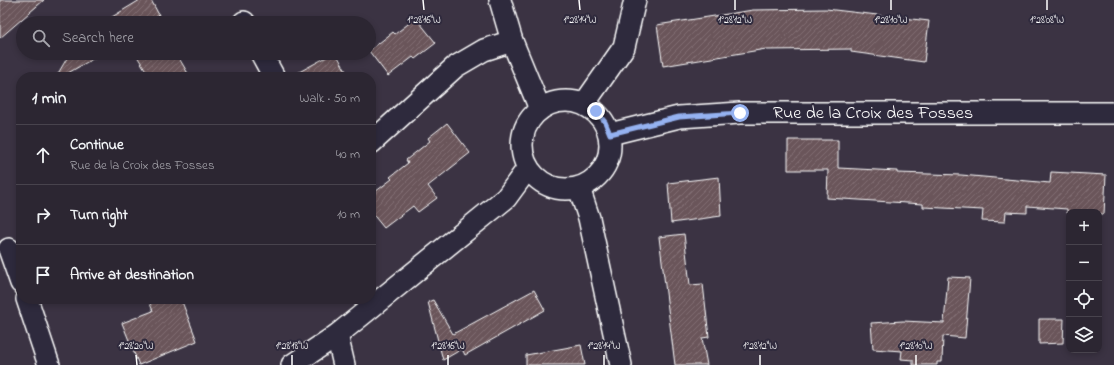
<!DOCTYPE html>
<html lang="en">
<head>
<meta charset="utf-8">
<style>
  :root { --surface:#2c2632; --page:#38323e; --text:#f1f3f6; --muted:#a6a5ac; --line:#48434d }
  body { margin:0; font-family:"Indie Flower",sans-serif; background:var(--page); color:var(--text) }
  .controls { position:absolute; right:12px; bottom:12px; display:grid; overflow:hidden; border-radius:8px; box-shadow:0 2px 6px #0003 }
  .controls button { width:36px; height:36px; display:grid; place-items:center; padding:0; border:0; border-bottom:1px solid var(--line); background:var(--surface); color:var(--text); font:20px sans-serif }
  .stop { position:absolute; width:12px; height:12px; margin:-9px; border:3px solid #95b2f1; border-radius:50%; background:#fff }
  .stop.end { background:#95b2f1; border-color:#fff; box-shadow:0 1px 4px #0008 }
  .list { margin:0; padding:0; list-style:none }
  h2 { display:flex; justify-content:space-between; align-items:center; height:52px; margin:0; padding:0 16px; font-size:17px }
  h2 small { font-size:13px; font-weight:400; color:var(--muted) }
  .list li { display:grid; grid-template-columns:26px 1fr auto; gap:12px; align-items:center; box-sizing:border-box; height:60px; padding:0 16px; border-top:1px solid var(--line) }
  .list b { display:block; font-size:15px; white-space:nowrap }
  .list p { margin:0; font-size:13px; white-space:nowrap; color:var(--muted) }
  .list em { font-size:13px; font-style:normal; color:var(--muted) }
  .icon { flex:none; width:22px; height:22px; fill:none; stroke:currentColor; stroke-width:2; stroke-linecap:round; stroke-linejoin:round }
  .map { position:relative; flex:none; width:1114px; height:365px; overflow:hidden }
  .search { position:absolute; background:var(--surface); box-shadow:0 2px 6px #0003; left:16px; top:16px; width:360px; height:44px; display:flex; align-items:center; gap:10px; box-sizing:border-box; padding:0 14px; border-radius:22px; color:var(--muted); font-size:15px }
  .panel { position:absolute; background:var(--surface); box-shadow:0 2px 6px #0003; left:16px; top:72px; width:360px; height:232px; border-radius:16px }
  .map>svg:first-child { display:block }
  .building { fill:url(#building-hatch); stroke:#fff }
  .lines { fill:none; stroke-linecap:round; stroke-linejoin:round }
  .street-casing { stroke:#fff; stroke-width:24 }
  .street { stroke:#2f2a3d; stroke-width:21 }
  .route { stroke:#95b2f1; stroke-width:5 }
  .ticks { fill:none; stroke:#fff; stroke-width:1.5 }
  .labels { text-anchor:middle; stroke-width:4; stroke-linejoin:round; paint-order:stroke }
  .street-label { font-size:18px; fill:#fff; stroke:#2f2a3d }
  .ticks-label { font-size:10px; text-anchor:middle; fill:#fff; stroke:#2f2a3d; stroke-width:4; stroke-linejoin:round; paint-order:stroke }
</style>
</head>
<body>
<div class="map">
<svg width="1114" height="365" viewBox="0 0 1114 365">
  <defs>
    <pattern id="building-hatch" width="6" height="6" patternUnits="userSpaceOnUse"><rect width="6" height="6" fill="#6b555a"/><path d="M-1 1l2-2M0 6l6-6M5 7l2-2" fill="none" stroke="#816e73"/></pattern>
  </defs>
  <rect width="100%" height="100%" fill="#3b3343"/>
  <filter id="ink" filterUnits="userSpaceOnUse"><feTurbulence type="fractalNoise" baseFrequency=".025" numOctaves="2"/><feDisplacementMap in="SourceGraphic" scale="8" xChannelSelector="R" yChannelSelector="G"/><feConvolveMatrix kernelMatrix="1 2 1 2 8 2 1 2 1" color-interpolation-filters="sRGB"/></filter>
  <g filter="url(#ink)">
    <g class="building">
      <polygon points="0,0 44,0 0,38"/>
      <polygon points="140,0 151,0 159,15 155,17 158,23 102,23"/>
      <polygon points="826,9 929,21 924,62 851,52 851,49 766,50 766,49 663,66 657,25 753,10"/>
      <polygon points="416,18 436,43 415,59 413,57 388,76 369,51 393,32 395,34"/>
      <polygon points="70,53 103,53 61,77 56,77"/>
      <polygon points="135,53 176,53 190,77 150,77"/>
      <polygon points="334,53 336,53 349,77 290,77"/>
      <polygon points="447,123 470,153 428,186 437,198 418,212 413,206 384,228 371,212 371,195 392,179 390,177 408,163 406,160 430,141 428,138"/>
      <polygon points="788,140 838,140 838,168 897,171 897,173 961,175 1050,183 1051,172 1106,175 1104,214 1099,214 1099,212 1067,213 1067,209 1027,206 1027,213 1006,212 1005,222 982,221 983,210 923,207 923,204 827,198 828,170 788,170"/>
      <polygon points="719,177 721,216 671,223 668,183"/>
      <polygon points="684,234 690,285 703,284 709,337 702,338 707,365 675,365 659,237"/>
      <polygon points="948,277 970,278 965,338 943,336 942,362 937,362 937,365 913,365 913,360 901,359 902,351 873,349 871,323 903,321 944,323"/>
      <polygon points="534,290 545,310 465,355 462,349 443,360 428,302 433,300 453,334"/>
      <polygon points="148,299 181,299 197,341 139,365 122,323 153,311"/>
      <polygon points="1039,319 1064,319 1063,343 1039,344"/>
      <polygon points="581,345 585,365 526,365 526,355"/>
    </g>
    <g class="lines">
      <g class="street-casing">
        <g id="street">
          <polyline points="500,0 512,41 540,109"/>
          <polyline points="244,22 244,23"/>
          <polyline points="261,53 274,77"/>
          <circle cx="566" cy="145" r="44"/>
          <polyline points="584,104 624,47 635,0"/>
          <polyline points="610,134 679,117 740,113 1114,113"/>
          <polyline points="371,143 455,67 484,50 512,41"/>
          <polyline points="579,188 589,218 621,365"/>
          <polyline points="9,249 21,283"/>
          <polyline points="27,299 49,365"/>
          <polyline points="337,335 344,365"/>
          <polyline points="292,365 337,335 506,198 528,168"/>
        </g>
      </g>
      <use href="#street" class="street"/>
    </g>
  </g>
  <g class="lines" filter="url(#ink)">
    <polyline class="route" points="596,111 605,122 610,134 679,117 740,113"/>
  </g>
  <path class="ticks" d="M423 0 424 10M579 0 580 10M735 0V10M891 0V10M1047 0V10M136 355 137 365M292 355V365M448 355V365M604 355V365M760 355V365M916 355V365"/>
  <g class="labels">
    <g class="street-label">
      <text x="873" y="118">Rue de la Croix des Fosses</text>
    </g>
  </g>
  <g class="ticks-label">
    <text x="424" y="23">1°28'16"W</text>
    <text x="580" y="23">1°28'14"W</text>
    <text x="735" y="23">1°28'12"W</text>
    <text x="891" y="23">1°28'10"W</text>
    <text x="1047" y="23">1°28'08"W</text>
    <text x="136" y="349">1°28'20"W</text>
    <text x="292" y="349">1°28'18"W</text>
    <text x="448" y="349">1°28'16"W</text>
    <text x="604" y="349">1°28'14"W</text>
    <text x="760" y="349">1°28'12"W</text>
    <text x="916" y="349">1°28'10"W</text>
  </g>
</svg>
<div class="controls">
<button>+</button>
<button>−</button>
<button><svg class="icon" aria-label="locate" viewBox="0 0 24 24"><circle cx="12" cy="12" r="6"/><path d="M12 2v4M12 18v4M2 12h4M18 12h4"/></svg></button>
<button><svg class="icon" aria-label="layers" viewBox="0 0 24 24"><path d="M12 4l9 5-9 5-9-5zM3 14l9 5 9-5"/></svg></button>
</div>
<div class="stop" style="left:740px;top:113px"></div>
<div class="stop end" style="left:596px;top:111px"></div>
<div class="search"><svg class="icon" aria-label="search" viewBox="0 0 24 24"><circle cx="10" cy="10" r="6"/><path d="M15 15l6 6"/></svg>Search here</div>
<section class="panel">
<h2>1 min<small>Walk · 50 m</small></h2>
<ul class="list">
<li><svg class="icon" aria-label="ahead" viewBox="0 0 24 24"><path d="M12 20V5M6 11l6-6 6 6"/></svg><div><b>Continue</b><p>Rue de la Croix des Fosses</p></div><em>40 m</em></li>
<li><svg class="icon" aria-label="right" viewBox="0 0 24 24"><path d="M7 20v-9h11M14 6l5 5-5 5"/></svg><div><b>Turn right</b></div><em>10 m</em></li>
<li><svg class="icon" aria-label="arrive" viewBox="0 0 24 24"><path d="M6 21V4h12l-3 4 3 4H6"/></svg><div><b>Arrive at destination</b></div></li>
</ul>
</section>
</div>
</body>
</html>
